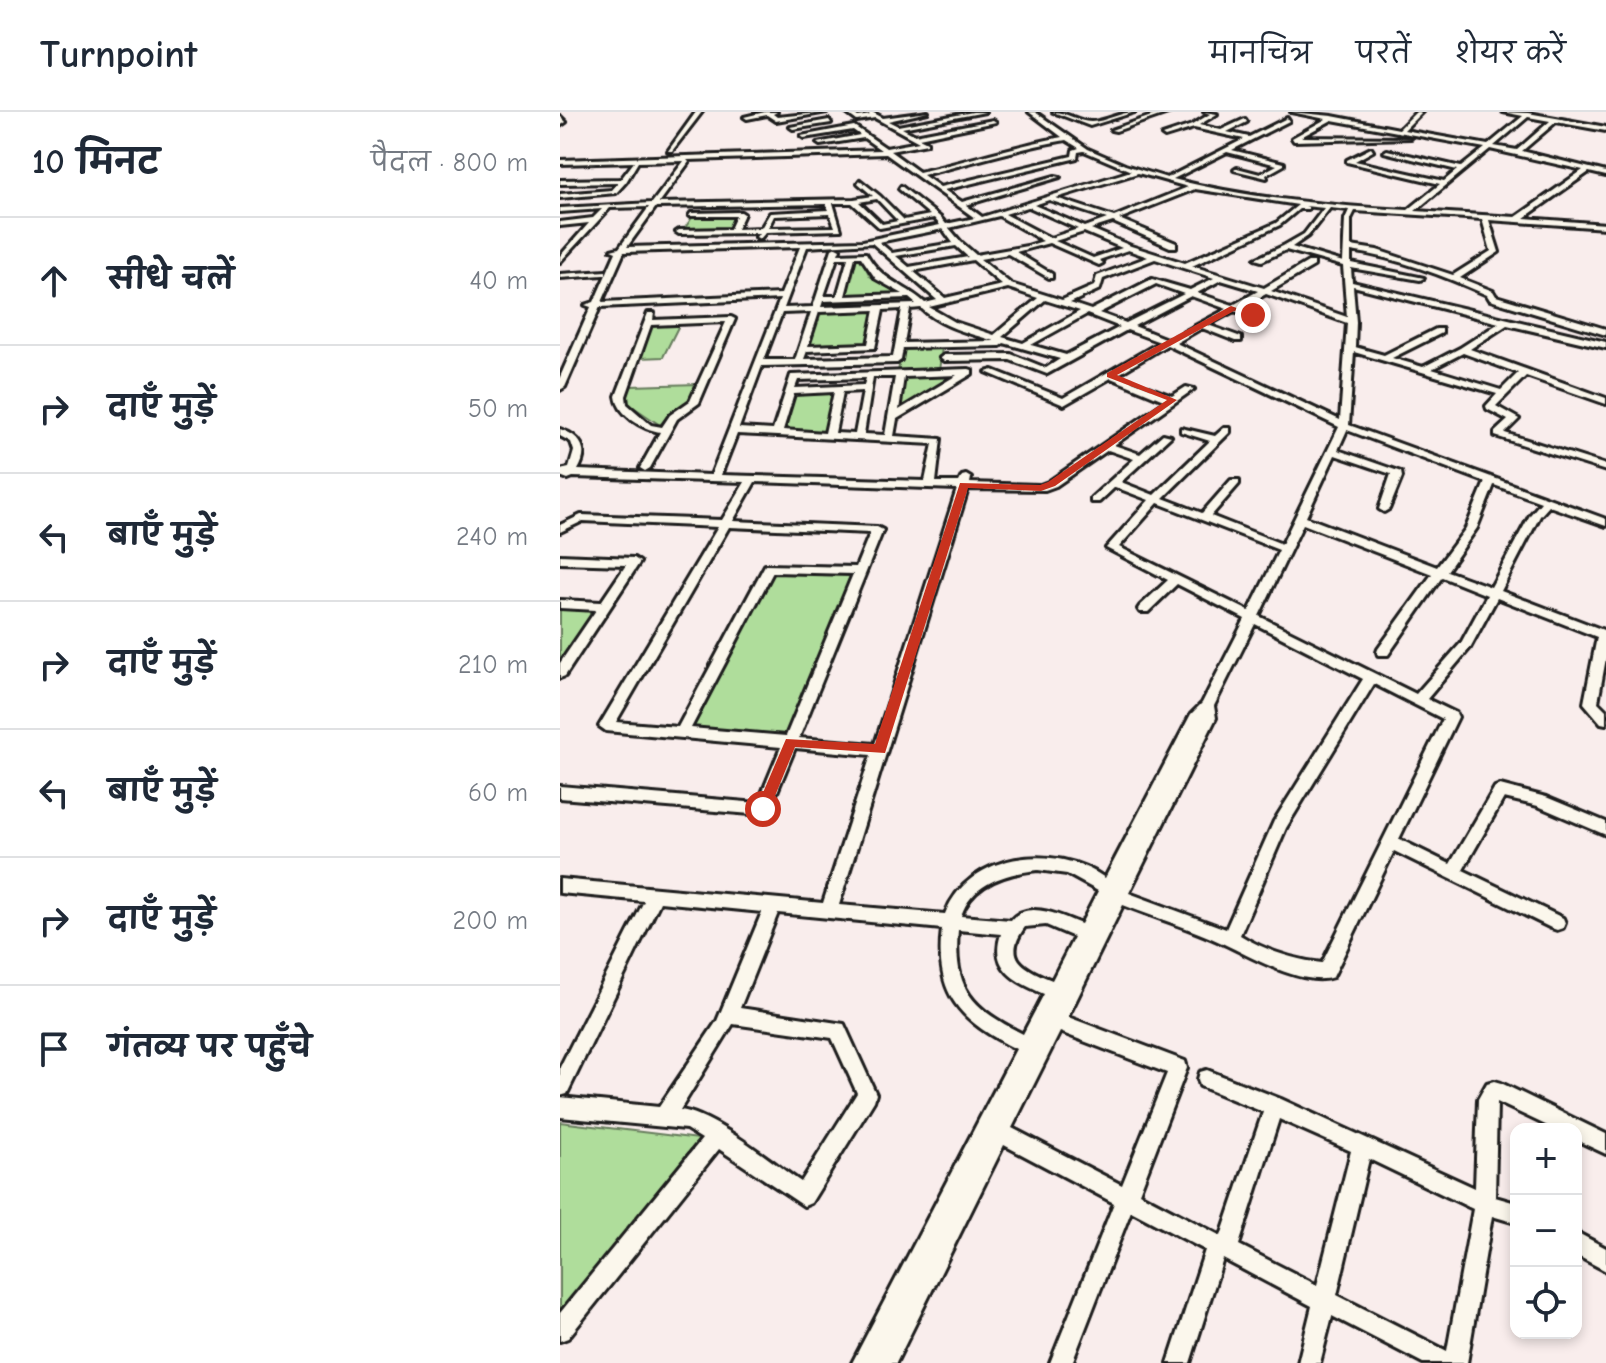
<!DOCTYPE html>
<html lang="hi">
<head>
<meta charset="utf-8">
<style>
  :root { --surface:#fff; --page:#f2f2f3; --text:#1f2937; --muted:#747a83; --line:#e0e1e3 }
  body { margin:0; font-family:"Comic Neue","Playpen Sans Deva",sans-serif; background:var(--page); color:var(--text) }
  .controls { position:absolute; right:24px; bottom:24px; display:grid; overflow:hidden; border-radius:16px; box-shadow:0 4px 12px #0003 }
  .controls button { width:72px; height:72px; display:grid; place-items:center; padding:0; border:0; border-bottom:2px solid var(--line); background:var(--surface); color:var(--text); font:40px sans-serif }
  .stop { position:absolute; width:24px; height:24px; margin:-18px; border:6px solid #c8321e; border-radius:50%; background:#fff }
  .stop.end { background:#c8321e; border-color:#fff; box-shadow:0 2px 8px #0008 }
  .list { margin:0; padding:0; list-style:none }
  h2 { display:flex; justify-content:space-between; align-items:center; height:104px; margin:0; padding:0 32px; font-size:34px }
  h2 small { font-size:26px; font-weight:400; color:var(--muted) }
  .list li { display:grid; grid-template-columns:52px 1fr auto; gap:24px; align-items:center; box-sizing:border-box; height:128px; padding:0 32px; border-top:2px solid var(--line) }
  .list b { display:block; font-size:30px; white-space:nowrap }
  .list em { font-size:26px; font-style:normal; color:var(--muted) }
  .icon { flex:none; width:44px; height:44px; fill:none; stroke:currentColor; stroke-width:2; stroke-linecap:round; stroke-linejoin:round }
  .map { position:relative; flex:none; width:1046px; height:1251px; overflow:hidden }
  header { display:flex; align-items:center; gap:48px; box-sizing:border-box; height:112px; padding:0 40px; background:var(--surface); border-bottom:2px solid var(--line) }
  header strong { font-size:38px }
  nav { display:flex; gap:44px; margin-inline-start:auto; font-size:28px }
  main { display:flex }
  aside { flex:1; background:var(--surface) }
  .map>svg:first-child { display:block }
  .green { fill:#afdd9b; stroke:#667c5c; stroke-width:2 }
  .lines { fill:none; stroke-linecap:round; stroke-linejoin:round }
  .minor-casing { stroke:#1c1c1c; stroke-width:6 }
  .minor { fill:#fbf7ec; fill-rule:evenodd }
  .route { fill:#c8321e }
</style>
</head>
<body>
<header>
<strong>Turnpoint</strong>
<nav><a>मानचित्र</a><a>परतें</a><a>शेयर करें</a></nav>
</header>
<main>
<aside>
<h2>10 मिनट<small>पैदल · 800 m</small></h2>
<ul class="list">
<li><svg class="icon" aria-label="ahead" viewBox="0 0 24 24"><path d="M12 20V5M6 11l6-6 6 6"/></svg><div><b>सीधे चलें</b></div><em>40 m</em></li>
<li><svg class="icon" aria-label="right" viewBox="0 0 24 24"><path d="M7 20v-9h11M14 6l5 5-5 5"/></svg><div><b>दाएँ मुड़ें</b></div><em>50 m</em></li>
<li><svg class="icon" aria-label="left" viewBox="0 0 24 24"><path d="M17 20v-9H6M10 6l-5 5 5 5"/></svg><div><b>बाएँ मुड़ें</b></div><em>240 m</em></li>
<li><svg class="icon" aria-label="right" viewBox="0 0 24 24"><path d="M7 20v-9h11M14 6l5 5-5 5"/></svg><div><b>दाएँ मुड़ें</b></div><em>210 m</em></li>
<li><svg class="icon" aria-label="left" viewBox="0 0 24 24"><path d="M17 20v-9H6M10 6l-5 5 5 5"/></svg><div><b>बाएँ मुड़ें</b></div><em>60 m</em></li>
<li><svg class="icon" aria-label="right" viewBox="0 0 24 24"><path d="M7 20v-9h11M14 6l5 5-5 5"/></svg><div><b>दाएँ मुड़ें</b></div><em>200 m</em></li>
<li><svg class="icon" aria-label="arrive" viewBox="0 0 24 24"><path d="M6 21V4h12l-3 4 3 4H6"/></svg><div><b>गंतव्य पर पहुँचे</b></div></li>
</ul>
</aside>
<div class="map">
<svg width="1046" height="1251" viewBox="0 0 1046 1251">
  <rect width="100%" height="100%" fill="#f9edec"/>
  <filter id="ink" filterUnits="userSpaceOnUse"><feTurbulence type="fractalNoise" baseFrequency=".0125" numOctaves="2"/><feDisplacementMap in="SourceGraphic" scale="16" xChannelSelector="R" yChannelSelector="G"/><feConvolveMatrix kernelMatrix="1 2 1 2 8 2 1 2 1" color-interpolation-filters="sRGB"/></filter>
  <g filter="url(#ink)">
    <g class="green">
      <polygon points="177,103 169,118 123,119 133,104"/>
      <polygon points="295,145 301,146 310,164 340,183 285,184"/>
      <polygon points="315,198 308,233 249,235 260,199"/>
      <polygon points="120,211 103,245 80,246 91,213"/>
      <polygon points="382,235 379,259 338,260 342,236"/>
      <polygon points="399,262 338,299 344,263"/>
      <polygon points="138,272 129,292 107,305 100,313 66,290 70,274"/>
      <polygon points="275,279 265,320 223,319 235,280"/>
      <polygon points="212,460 292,464 226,624 132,616"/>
      <polygon points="0,497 35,499 0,551"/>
      <polygon points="0,1010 139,1027 0,1201"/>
    </g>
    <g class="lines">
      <g class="minor-casing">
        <g id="minor">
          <polygon points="136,0 142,0 112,39 108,39"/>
          <polygon points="205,0 217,0 213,2 217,5 267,0 216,9 207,3 187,7 184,5"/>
          <path d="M285 0H291L298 5 310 3 307 1 312 0 323 6 368 0 328 9 338 14 413 0H425L342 16 355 23 433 8 436 10 359 26 367 30V32L330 39 359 60C407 49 454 34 502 25L469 0H475L528 37 565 53 607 66 684 27 634 16 605 25 602 23 632 13 650 2 644 0 657 2 639 13 661 18 685 7 687 10 667 20 689 25 727 6 729 9 672 38 724 51V53L706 63 707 66 674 58 677 56 700 62 717 53 667 40 613 67C688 86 769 94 848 98L880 72 787 50V48L811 36 813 39 795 49 884 69 897 58 824 40 827 38 901 55 925 36 772 8 741 25 851 26 734 29 732 26 766 7 731 0 772 4 839 17 856 0H862L844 18 928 33 963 4 943 0 968 1 1046 15V19L996 10 962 39 1046 60V64L1029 60 964 106 1046 112V116L929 108 939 140 900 166 933 179 936 184 1046 217V223L930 188 927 183C884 164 838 146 791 139V151L864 166 860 168 791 156 792 170 1046 230V236L947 213 910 237 1046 286V292L966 264 936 294 959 307 945 321 1046 353V359L935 324V320L948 308 927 297 926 294 937 282 794 240 789 313 1046 407V414L989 394 980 404 941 479 1046 519V546L1038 590 1046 598V612L1041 611 1024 591 1037 525 937 486 910 536 867 587 896 601 898 605 839 727 890 752 935 675 940 673 986 685 1046 710V723L978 694 944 686 903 758 1003 806 1005 811 1003 816 997 818 991 816 834 739 773 865C744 876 688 843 662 831 630 816 596 806 563 793L508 905 625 949 627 956 579 1081 661 1124 703 1000 640 974 638 967 640 960 647 958 721 987 915 1076 918 987 927 971 934 969 941 971 1046 1022V1042L1016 1028V1017H994L937 990 935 1085 956 1091V1111L932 1104 907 1251H863L772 1204 760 1251H738L752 1194 663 1147 630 1251H608L645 1138 571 1099 512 1251H490L554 1091 444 1033 336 1251H292L456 937C400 909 374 882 382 817L218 801 180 896 284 912 316 982 314 989 251 1091 244 1094 159 1037 8 1226 0 1229V1201L142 1027 126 1017 0 1005V985L99 995 157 909 202 800 100 790 7 982 0 984V955L84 789 0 781V767L263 791 311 643 235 636 210 697 208 701 203 703 0 686V674L198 691 221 635 46 619 39 614 158 415 23 409 0 420V413L21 403 162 408 185 370 13 365 8 367 0 364V358L9 356 14 339 11 330 0 324V317C21 324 30 338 18 358L151 363 220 187 40 195 5 275 0 278V265L31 195 25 193 34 190 56 140 51 138 59 136 89 95 50 96 0 150V144L29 111 0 114V110L33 106 42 97 0 100V96L92 91 124 49 78 50 66 70 56 81 0 86V82L52 78 58 71 0 72V68L61 67 74 50 0 52V48L321 38 304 26 260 33 257 31 300 23 293 18 244 26 241 24 294 14 326 36 359 30 315 6 297 9ZM968 5 990 9 957 38 934 34ZM506 28 519 36 513 38 512 44 380 75 363 63C411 51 458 36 506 28ZM930 37 1023 58 956 105 855 99ZM524 39 571 59 422 105 406 93 500 65 495 64 402 90 384 78 517 46 518 40ZM326 42 415 106 386 112 380 105 341 74 339 77 370 103 344 108 320 84 300 68 298 71 313 84 294 87 99 91 129 50 127 48ZM578 61 628 75 554 105 496 86ZM635 77 738 93 716 111 625 151 571 134 531 117 553 110 610 135H616V131L559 107ZM317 87 338 109 322 112 299 90ZM489 88 547 107 525 115 474 93ZM273 91H292L320 116 374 106 380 113 303 129 67 135 96 95 266 92 269 98 210 101 201 116 177 117 184 102 181 100 131 101 129 104H176L170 117 119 118 116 120 119 122 199 121 196 125 200 127 206 120 281 118ZM745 94 764 96 744 122 723 134 695 147 702 149 726 138 783 154 787 205 711 179 754 154V150H748L704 176 632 154 720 113 739 97H748V95ZM468 95H469L518 117 490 126 445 102ZM770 96 789 98 785 107 783 150 732 135 748 124ZM795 99 922 107 931 139 893 163 817 138 791 134V107ZM270 102 275 115 208 116 214 104ZM439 104 483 129 467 134 416 143 401 130 389 116ZM383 117 393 131 332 141 319 130ZM524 120 562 136 533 146 495 129ZM312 131 377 188 365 191C342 170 323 171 306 141L278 142 280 137 276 135 272 137 253 195 224 196 247 135ZM489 131 539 153 543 151 539 148 568 138 588 145 537 164 534 174 502 188 451 172 420 147 448 142 489 166H492V162L456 140ZM396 134 408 145 349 155 336 144ZM240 135 221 182 42 190 64 140ZM295 145H301L316 167 343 182 285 184ZM277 146H288L277 184H264ZM595 147 654 166 630 178 592 167 531 198 510 191 540 177 543 167ZM413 148 442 173 385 186 353 159ZM661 168 698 179 673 193 637 181ZM596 172 624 182 566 211 539 201ZM793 174 939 211 900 236 863 255 832 246 882 221V217H876L824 243 795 235 796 210ZM448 176 478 186 434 223 395 210 369 195ZM706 182 787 211 780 308 616 231 642 216 675 229H681V225L648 213 674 199 696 205V201L680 196ZM631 184 667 197 609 228 574 214ZM349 186 356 192 261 195 263 189ZM485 188 520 199 463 231 442 225ZM361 196C381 215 409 221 434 229L344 231 350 197ZM342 197 333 245 244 247 247 239 315 236 323 198ZM315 198 308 232 248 234 259 200ZM251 200 235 248H204L222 201ZM527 202 560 215 506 243 471 233ZM567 218 600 230 503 286 433 258 426 260 504 293 551 266 606 289 488 370 480 373 410 371 411 366 406 363 402 364 399 370H376L381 327 334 324 337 307 412 262V258L409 257 231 263 213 318 179 316 202 254 337 251 341 248 343 236 440 234 444 231 500 247 486 256 451 242 384 243 380 246 384 249 450 248 487 262ZM607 233 779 315 722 432 651 404 679 372V368H671L642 401 603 386 670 320V316H664L655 324 621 316V320L650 329 594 383 561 370 611 324 603 322 580 342 554 333 634 277 626 275 612 284 557 263ZM903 241 958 261 941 278 872 257ZM397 263 339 298 344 265ZM313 265H335L325 323 304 322ZM306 266 304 273 235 276 238 268ZM303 279 295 322 275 321 283 280ZM274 280 265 321 223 318 234 282ZM787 318 925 370 906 416 877 455 746 405 775 343 831 362 819 397 824 400 829 397 842 365 841 360 778 338ZM177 322 373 332 365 369 161 363ZM548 338 574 347 531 386V390H539L555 375 589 388 546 436 608 468 580 494 578 497 580 500H588L617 472 685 507 642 591 631 602 545 766C495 730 409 740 385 802L279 793 408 377 485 378 496 374ZM195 370 397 377 315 632 239 626 323 418 317 415 173 409ZM934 373 981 390 970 403 931 475 887 459 917 416ZM598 391 719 438 689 499 559 435ZM743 412 872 462 818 537 817 540 818 543H828L882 465 927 483 901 531 856 582 699 504ZM169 415 310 421 296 455 205 453 118 615 56 610ZM213 460 293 462 226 624 131 616ZM695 512 803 567 714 709 666 817 569 781 656 606 654 594ZM814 572 883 607 762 851C734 848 704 838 680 823L726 716ZM478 758 507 762 538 779 521 812C501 804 468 787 451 808L401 804C412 771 447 761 478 758ZM486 813 514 825 492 868C464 856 442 846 465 815ZM398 818 441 822C429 857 457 870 484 882L463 922C412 896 393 878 398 818ZM173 912 272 926 297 981 241 1070C212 1050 152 1001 120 998ZM500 920 607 961 562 1073 452 1016ZM719 1007 791 1039 757 1173 679 1133ZM809 1047 913 1097 887 1239 777 1183Z"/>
          <path d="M493 0C507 0 518 10 531 10 545 10 560 0 575 0L530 14Z"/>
          <polygon points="603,0 611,0 556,19 551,18"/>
          <polygon points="0,4 6,10 0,14"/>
          <polygon points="269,8 271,11 233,17 230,15"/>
          <polygon points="46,159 46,163 43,163 0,166 0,162"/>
          <path d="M88 201H94L93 208 171 205 175 207 139 291 117 307 90 356 85 359 80 356 100 320C82 317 58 303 56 284ZM166 210 130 289 110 303 102 315 91 313 67 292 66 284 91 213Z"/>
          <polygon points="0,443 74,446 80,450 5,564 0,566 0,551 36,498 0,496 0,488 41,490 66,453 0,451"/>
          <polygon points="1016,1120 1046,1136 1046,1159 1016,1143"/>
        </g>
      </g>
      <use href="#minor" class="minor"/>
    </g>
  </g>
  <polygon class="route" points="671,194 697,203 693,206 674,199 557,263 617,288 495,374 481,379 408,376 325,641 235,635 208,701 198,701 196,697 226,627 315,632 400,371 480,373 488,370 607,288 547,265 547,261"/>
</svg>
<div class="controls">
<button>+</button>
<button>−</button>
<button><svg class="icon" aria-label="locate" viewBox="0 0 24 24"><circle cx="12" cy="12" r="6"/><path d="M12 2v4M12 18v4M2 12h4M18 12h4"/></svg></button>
</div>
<div class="stop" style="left:203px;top:697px"></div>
<div class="stop end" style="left:693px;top:203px"></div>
</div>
</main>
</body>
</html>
